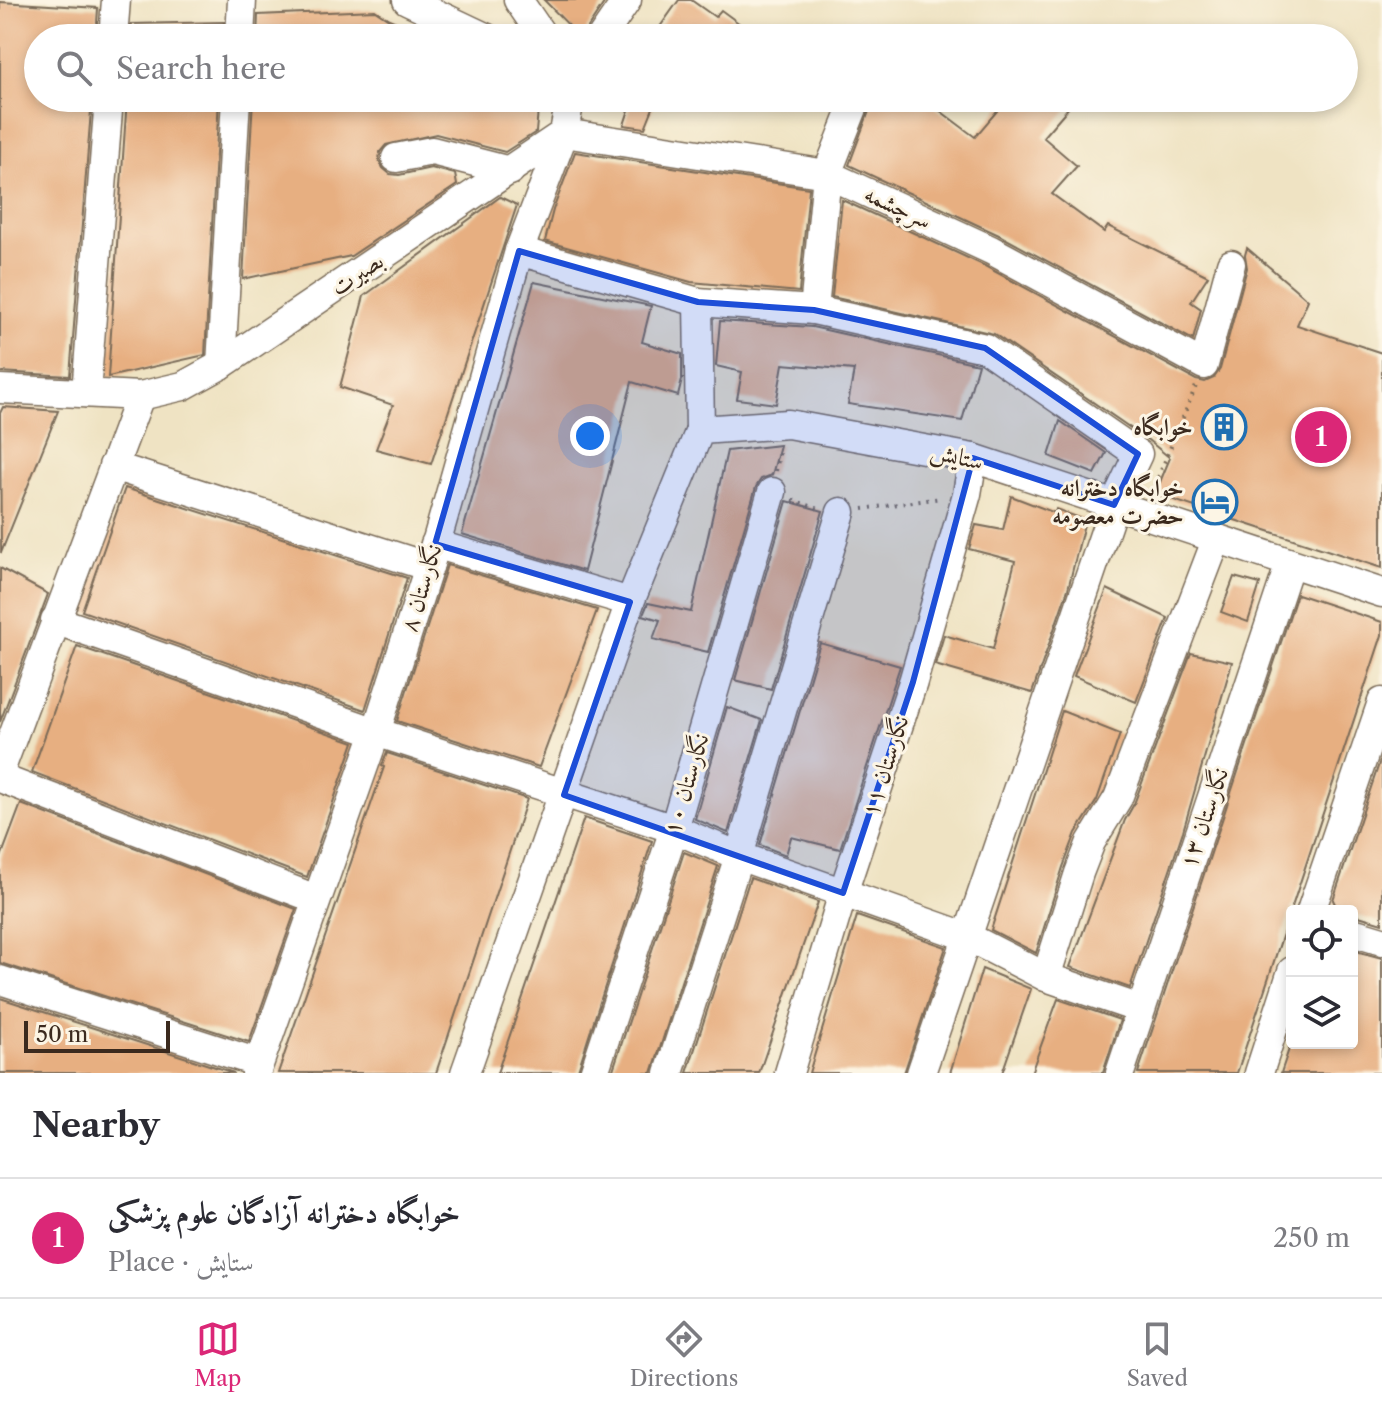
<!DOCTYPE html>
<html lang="en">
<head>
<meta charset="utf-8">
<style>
  :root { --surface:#fff; --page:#f7f7f7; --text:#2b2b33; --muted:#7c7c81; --line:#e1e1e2; --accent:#db2777 }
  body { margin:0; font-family:"Libre Caslon Text",Amiri,serif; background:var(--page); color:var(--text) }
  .controls { position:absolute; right:24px; bottom:24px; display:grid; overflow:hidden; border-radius:8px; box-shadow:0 4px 12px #0003 }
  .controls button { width:72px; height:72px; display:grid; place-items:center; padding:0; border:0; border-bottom:2px solid var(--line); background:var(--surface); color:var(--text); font:40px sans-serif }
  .scale { position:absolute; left:24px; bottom:20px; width:146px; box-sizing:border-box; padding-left:8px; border:4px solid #3b2a1e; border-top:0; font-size:22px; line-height:28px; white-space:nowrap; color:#3b2a1e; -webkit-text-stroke:6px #fcf5e5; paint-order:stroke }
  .you { position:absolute; left:590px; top:436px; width:28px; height:28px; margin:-20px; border:6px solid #fff; border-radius:50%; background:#1a73e8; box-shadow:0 0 0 12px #1a73e833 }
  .badge { display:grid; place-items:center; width:52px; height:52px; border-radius:50%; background:var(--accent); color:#fff; font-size:26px; font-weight:700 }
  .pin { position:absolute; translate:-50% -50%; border:4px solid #fff; box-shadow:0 2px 8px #0006 }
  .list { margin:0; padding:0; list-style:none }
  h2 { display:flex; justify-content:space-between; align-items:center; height:104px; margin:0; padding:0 32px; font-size:34px }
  h2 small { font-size:26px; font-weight:400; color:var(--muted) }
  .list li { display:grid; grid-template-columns:52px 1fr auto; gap:24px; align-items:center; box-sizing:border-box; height:120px; padding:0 32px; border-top:2px solid var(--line) }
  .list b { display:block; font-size:30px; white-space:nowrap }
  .list p { margin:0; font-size:26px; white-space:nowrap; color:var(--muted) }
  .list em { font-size:26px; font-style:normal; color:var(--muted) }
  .icon { flex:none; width:44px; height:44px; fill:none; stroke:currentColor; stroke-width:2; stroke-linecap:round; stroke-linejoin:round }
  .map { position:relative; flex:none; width:1382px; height:1073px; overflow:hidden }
  .search { position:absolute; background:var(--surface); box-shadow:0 4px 12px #0003; left:24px; right:24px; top:24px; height:88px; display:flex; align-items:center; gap:20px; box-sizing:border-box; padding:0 28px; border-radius:44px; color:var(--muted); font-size:30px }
  .sheet { height:224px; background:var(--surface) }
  nav { display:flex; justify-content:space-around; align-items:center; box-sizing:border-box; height:112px; border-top:2px solid var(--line); background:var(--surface); font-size:22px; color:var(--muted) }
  nav a { display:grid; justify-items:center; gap:4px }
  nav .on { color:var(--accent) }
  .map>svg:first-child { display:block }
  .building { fill:#e7af81 }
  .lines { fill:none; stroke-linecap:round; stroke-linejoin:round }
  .minor-casing { stroke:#7a6b58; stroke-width:31 }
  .path { stroke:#7a6b58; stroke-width:4; stroke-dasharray:2 6; stroke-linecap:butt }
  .minor { stroke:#fff; stroke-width:28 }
  .marked { fill:#1d4ed8; fill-opacity:0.2; stroke:#1d4ed8; stroke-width:6; stroke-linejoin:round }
  .labels { text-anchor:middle; stroke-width:6; stroke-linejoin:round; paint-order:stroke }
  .street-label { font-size:24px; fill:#3b2a1e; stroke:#fcf5e5 }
  .poi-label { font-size:24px; font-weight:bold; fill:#3b2a1e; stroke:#fcf5e5; text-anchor:end }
</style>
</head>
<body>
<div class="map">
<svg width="1382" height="1073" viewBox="0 0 1382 1073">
  <rect width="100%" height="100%" fill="#fcf5e5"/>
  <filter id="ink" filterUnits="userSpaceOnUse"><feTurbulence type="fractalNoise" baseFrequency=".0125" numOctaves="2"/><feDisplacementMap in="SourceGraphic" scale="16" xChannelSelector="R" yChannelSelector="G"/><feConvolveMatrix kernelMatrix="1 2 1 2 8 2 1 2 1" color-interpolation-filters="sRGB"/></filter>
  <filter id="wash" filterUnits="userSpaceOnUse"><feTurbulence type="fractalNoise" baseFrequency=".006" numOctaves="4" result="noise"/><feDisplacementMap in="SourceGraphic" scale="32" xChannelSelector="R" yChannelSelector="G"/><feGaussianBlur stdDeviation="1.8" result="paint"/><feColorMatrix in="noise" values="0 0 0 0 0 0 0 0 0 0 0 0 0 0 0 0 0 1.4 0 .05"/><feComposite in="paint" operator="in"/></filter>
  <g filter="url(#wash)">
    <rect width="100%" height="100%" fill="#efe3c3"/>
    <g id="blocks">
      <g class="building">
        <polygon points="544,0 606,0 581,38"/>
        <polygon points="679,0 691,0 715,17 721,10 759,38 652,38"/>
        <polygon points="0,2 98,8 96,38 38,38 38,98 92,98 70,376 0,372"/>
        <polygon points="375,10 389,19 434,38 257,38 258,15"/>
        <polygon points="224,22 223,38 130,38 131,24"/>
        <polygon points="127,98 219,98 205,355 108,377"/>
        <polygon points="253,98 539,98 536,132 505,152 436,134 386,145 380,152 379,160 383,168 390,174 399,175 431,168 455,174 457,185 351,256 243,279"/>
        <polygon points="633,98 657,98 645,128 624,125"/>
        <polygon points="874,98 923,98 975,137 1008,98 1059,98 1069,107 1043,137 1077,166 1052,194 1104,232 1108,226 1208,276 1191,302 1201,309 1193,340 999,235 849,165"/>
        <polygon points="575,152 809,188 799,292 691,282 545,241 553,210"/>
        <polygon points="500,197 517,205 431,464 376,449 393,405 340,387 364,296"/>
        <polygon points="842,200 983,265 1196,380 1205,382 1214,378 1220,369 1247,268 1245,255 1247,248 1308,300 1297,325 1382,353 1382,568 1155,494 1170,458 1148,440 994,334 832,297"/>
        <polygon points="534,282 651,306 642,342 682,354 682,380 678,396 632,382 584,571 462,534"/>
        <polygon points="720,321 812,327 978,364 962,421 848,404 854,370 783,364 776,404 737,399 742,372 716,366"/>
        <polygon points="3,407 58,411 1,553 0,413"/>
        <polygon points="1060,421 1106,453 1095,474 1049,456"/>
        <polygon points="780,445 772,475 761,479 756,487 708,652 653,639 660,620 643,615 648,603 691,612 727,451"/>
        <polygon points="125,488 407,578 365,710 82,611"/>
        <polygon points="1011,496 1055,513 1056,509 1085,520 1068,589 1032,693 935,665 944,635 993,649 1015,561 969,549 976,525 1003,530"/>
        <polygon points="787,501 823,511 771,689 735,680"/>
        <polygon points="447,565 597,610 539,767 397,721"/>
        <polygon points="0,568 48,594 0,722"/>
        <polygon points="1234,577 1260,584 1248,622 1221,612"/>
        <polygon points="1107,589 1168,618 1136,702 1074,676"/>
        <polygon points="1297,594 1382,622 1382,635 1237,1073 1138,1073"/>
        <polygon points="820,643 900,666 840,849 791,837 786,855 760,845"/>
        <polygon points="77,646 354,742 307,877 32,772"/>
        <polygon points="1191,653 1232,662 1183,831 1130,988 1070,967 1125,820 1134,804"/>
        <polygon points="727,707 762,720 728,833 695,819"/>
        <polygon points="1062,711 1120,734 1097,800 1076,833 1063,867 1036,953 991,930"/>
        <polygon points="387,753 527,799 436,1073 278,1073 384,767 382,766"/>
        <polygon points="1382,755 1382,923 1352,914 1352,911 1337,908 1333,900"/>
        <polygon points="21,804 296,909 249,1042 0,963 0,860"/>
        <polygon points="584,818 652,841 577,1073 497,1073"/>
        <polygon points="684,852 718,866 652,1073 612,1073"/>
        <polygon points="750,878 818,902 759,1073 687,1073"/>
        <polygon points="857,916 946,947 904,1073 809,1073"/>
        <polygon points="1352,950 1382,958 1382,1073 1281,1073 1291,1043 1352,1043"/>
        <polygon points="982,969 1031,989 1002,1073 950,1073"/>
        <polygon points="0,998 234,1073 0,1073"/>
        <polygon points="1058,999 1120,1020 1103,1073 1031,1073"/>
      </g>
    </g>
  </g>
  <g filter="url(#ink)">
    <use href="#blocks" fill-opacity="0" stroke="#7a6b58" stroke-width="2"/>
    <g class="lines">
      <g class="minor-casing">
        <g id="minor">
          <polyline points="407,0 487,38"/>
          <polyline points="518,0 544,38"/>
          <polyline points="113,38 116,0"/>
          <polyline points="240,38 242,0"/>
          <polyline points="601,38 627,0"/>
          <polyline points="396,158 432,151 510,171"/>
          <polyline points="519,251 698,302 814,310 985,348 1138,454 1114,505 921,1073"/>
          <polyline points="698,302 700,430"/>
          <polyline points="814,310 827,174 857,98"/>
          <polyline points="221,365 236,98"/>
          <polyline points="0,389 140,396 183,386 221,365 564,133 827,174 991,250 1204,365 1231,264"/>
          <polyline points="86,393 109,98"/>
          <polyline points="113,466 429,567 435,544 630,602"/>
          <polyline points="55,620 376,732 674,829 739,856 968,937 1046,977 1140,1009"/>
          <polyline points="0,771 140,396"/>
          <polyline points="0,778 316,899"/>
          <polyline points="1311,911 1382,702"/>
          <polyline points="1352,932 1382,941"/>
          <polyline points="1046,977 1079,873 1091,842 1118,798 1217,538"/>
          <polyline points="0,980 259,1063"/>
          <polyline points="256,1073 376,732 433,554 519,251 564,133 570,98"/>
          <polyline points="465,1073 630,602 700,430 788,424 973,458 1382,593"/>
          <polyline points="594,1073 674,829 772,492"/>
          <polyline points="669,1073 739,856 841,512"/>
          <polyline points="789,1073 843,893 913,682 967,494 973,458"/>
          <polyline points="1120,1073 1290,563"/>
          <polyline points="1259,1073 1292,971"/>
        </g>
      </g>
      <g class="path">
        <polyline points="776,471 780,448"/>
        <polyline points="1152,492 1196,386"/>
        <polyline points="793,500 819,509"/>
        <polyline points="863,509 941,498"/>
      </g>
      <use href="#minor" class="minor"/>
    </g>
  </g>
  <path class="marked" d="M519 251 698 302 814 310 985 348 1138 454 1114 505 973 458 913 682 843 893 564 795 630 602 435 544Z"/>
  <defs>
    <g id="building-ring" transform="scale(2.3)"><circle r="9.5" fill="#fcf5e5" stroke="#1f6fb2" stroke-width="1.5"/><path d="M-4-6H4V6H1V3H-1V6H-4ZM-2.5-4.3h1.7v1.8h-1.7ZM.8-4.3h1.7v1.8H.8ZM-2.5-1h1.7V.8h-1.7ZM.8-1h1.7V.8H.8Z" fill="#1f6fb2"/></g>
    <g id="hotel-ring" transform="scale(2.3)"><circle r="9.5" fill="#fcf5e5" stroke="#1f6fb2" stroke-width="1.5"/><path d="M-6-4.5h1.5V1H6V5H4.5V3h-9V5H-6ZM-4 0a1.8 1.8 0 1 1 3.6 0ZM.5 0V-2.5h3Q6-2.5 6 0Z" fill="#1f6fb2"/></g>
  </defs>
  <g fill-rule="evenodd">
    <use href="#building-ring" x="1224" y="427"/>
    <use href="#hotel-ring" x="1215" y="502"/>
  </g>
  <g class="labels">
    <g class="street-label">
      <text transform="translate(898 207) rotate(25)" y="8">سرچشمه</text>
      <text transform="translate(357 274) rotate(-34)" y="8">بصیرت</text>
      <text transform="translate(957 456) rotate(14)" y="8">ستایش</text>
      <text transform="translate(421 588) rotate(-73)" y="8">نگارستان ۸</text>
      <text transform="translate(885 766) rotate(-72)" y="8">نگارستان ۱۱</text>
      <text transform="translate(686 784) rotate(-73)" y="8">نگارستان ۱۰</text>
      <text transform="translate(1204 818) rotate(-71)" y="8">نگارستان ۱۳</text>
    </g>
    <g class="poi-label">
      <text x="1193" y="435">خوابگاه</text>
      <text x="1184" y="496">خوابگاه دخترانه<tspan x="1184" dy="28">حضرت معصومه</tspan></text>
    </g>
  </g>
</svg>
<div class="controls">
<button><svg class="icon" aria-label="locate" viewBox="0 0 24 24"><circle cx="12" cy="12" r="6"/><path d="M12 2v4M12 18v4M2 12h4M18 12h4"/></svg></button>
<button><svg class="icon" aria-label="layers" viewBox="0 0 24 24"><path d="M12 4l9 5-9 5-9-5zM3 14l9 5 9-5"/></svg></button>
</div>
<div class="scale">50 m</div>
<div class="you"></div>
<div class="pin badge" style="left:1321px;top:437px">1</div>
<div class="search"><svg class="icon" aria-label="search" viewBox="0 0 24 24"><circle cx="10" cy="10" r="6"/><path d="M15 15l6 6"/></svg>Search here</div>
</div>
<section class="sheet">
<h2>Nearby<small></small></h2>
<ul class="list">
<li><span class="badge">1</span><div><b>خوابگاه دخترانه آزادگان علوم پزشکی</b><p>Place · ستایش</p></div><em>250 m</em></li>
</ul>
</section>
<nav>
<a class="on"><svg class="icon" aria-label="map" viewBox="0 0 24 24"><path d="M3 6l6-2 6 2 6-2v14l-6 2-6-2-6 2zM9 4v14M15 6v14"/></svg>Map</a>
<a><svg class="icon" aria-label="directions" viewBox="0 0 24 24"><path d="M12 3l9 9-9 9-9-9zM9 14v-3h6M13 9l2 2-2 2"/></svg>Directions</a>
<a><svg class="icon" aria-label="saved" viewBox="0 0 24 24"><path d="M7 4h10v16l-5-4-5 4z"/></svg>Saved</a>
</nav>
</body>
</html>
